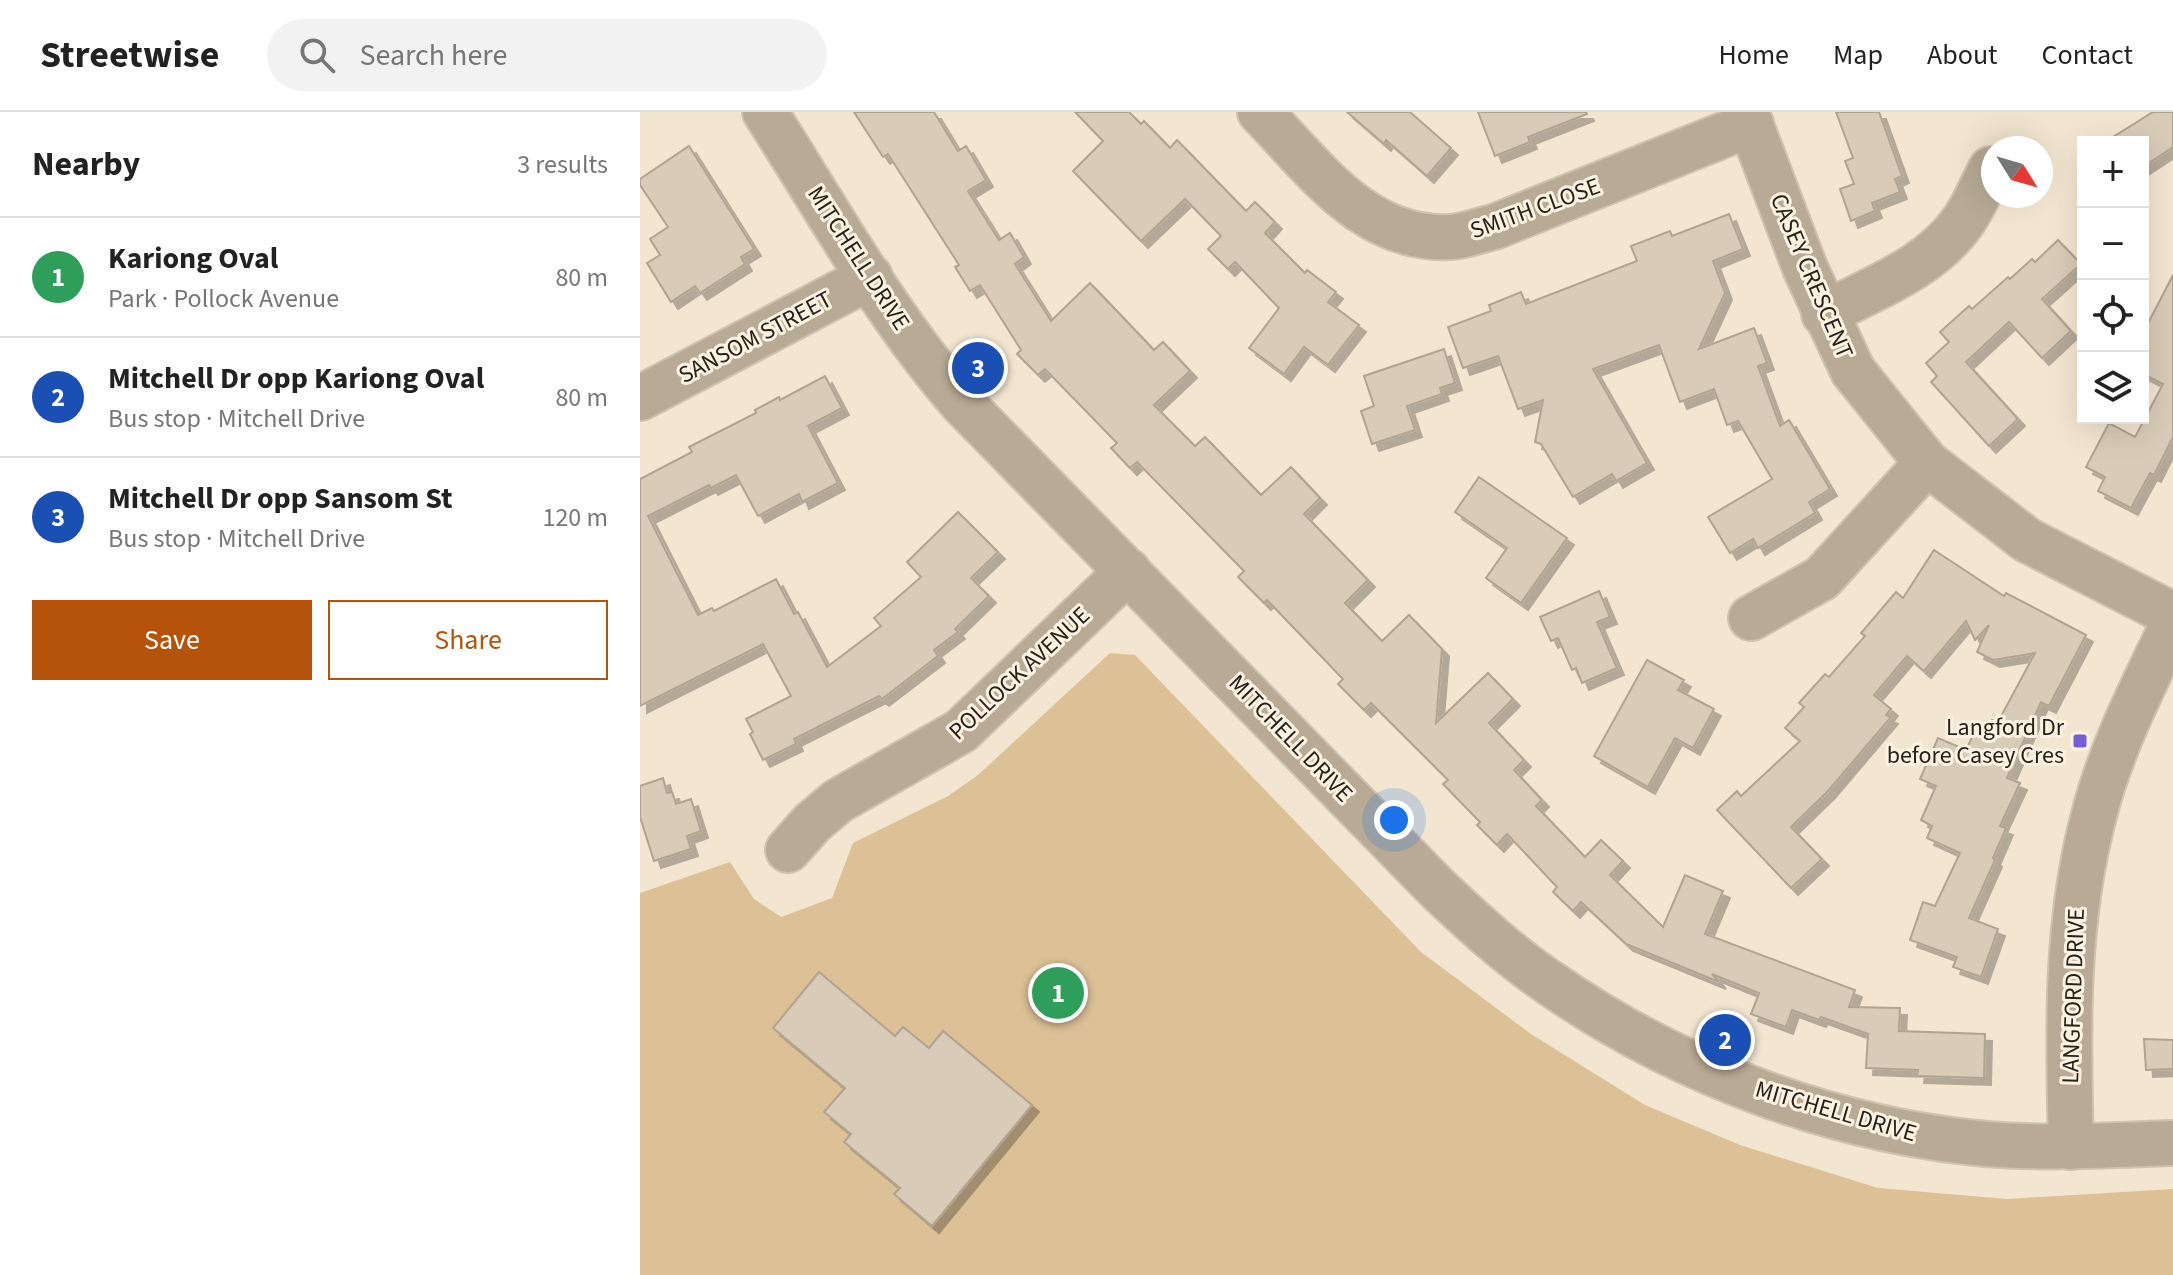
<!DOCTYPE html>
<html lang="en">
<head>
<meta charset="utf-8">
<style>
  :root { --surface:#fff; --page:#f2f2f2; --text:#222; --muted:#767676; --line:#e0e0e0; --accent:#b45309 }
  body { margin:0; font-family:"Source Sans 3",sans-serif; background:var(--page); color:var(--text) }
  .controls { position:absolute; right:24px; top:24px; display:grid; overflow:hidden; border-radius:0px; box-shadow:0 8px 32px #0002 }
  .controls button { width:72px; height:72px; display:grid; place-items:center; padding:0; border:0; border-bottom:2px solid var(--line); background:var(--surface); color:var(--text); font:40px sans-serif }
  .compass { position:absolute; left:1341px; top:24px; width:72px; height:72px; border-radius:50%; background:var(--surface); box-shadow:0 8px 32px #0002; rotate:127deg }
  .you { position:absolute; left:754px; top:708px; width:28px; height:28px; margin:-20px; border:6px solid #fff; border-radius:50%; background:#1a73e8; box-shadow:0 0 0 12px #1a73e833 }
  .badge { display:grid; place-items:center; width:52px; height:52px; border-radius:50%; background:var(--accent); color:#fff; font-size:26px; font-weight:700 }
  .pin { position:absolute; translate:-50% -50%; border:4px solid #fff; box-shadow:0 2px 8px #0006 }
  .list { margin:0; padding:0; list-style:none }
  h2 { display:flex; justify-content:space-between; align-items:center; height:104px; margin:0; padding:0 32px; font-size:34px }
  h2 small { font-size:26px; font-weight:400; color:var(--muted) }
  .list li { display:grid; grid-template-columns:52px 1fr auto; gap:24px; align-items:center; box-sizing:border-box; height:120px; padding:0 32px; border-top:2px solid var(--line) }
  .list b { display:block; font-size:30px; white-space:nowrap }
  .list p { margin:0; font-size:26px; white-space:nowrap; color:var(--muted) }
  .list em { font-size:26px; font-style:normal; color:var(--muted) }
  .actions { display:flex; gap:16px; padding:24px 32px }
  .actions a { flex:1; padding:18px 0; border:2px solid var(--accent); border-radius:0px; text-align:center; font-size:28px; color:var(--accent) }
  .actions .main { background:var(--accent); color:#fff }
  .icon { flex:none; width:44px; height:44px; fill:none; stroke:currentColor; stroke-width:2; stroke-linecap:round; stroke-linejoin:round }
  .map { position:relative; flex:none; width:1533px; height:1163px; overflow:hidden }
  header { display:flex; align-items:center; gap:48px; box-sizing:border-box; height:112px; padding:0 40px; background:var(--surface); border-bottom:2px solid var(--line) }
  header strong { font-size:38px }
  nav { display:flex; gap:44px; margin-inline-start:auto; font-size:28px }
  .search { width:560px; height:72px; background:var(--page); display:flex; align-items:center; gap:20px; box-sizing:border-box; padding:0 28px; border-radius:44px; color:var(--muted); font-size:30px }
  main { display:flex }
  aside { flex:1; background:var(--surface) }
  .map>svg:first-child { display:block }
  .green { fill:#dcc197 }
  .building { fill:#d8cbb7; stroke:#b0a390; stroke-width:2; filter:url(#shadow) }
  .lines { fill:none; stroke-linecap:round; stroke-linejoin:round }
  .minor-casing { stroke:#cec3b0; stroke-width:48 }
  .minor { stroke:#b8aa94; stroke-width:44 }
  .poi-dot { fill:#775dd7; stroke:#fef3e2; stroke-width:3 }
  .labels { text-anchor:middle; stroke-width:6; stroke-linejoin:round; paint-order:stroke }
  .street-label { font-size:24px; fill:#26221a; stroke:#fef3e2 }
  .poi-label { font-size:24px; fill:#26221a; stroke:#fef3e2; text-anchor:end }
</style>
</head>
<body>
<header>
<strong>Streetwise</strong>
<div class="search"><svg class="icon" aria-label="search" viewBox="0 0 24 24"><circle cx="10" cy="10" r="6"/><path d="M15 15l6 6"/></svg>Search here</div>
<nav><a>Home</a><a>Map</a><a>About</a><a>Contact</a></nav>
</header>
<main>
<aside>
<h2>Nearby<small>3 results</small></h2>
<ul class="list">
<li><span class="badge" style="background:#2e9e5b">1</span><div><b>Kariong Oval</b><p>Park · Pollock Avenue</p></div><em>80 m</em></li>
<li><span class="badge" style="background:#1a4fb4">2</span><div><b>Mitchell Dr opp Kariong Oval</b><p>Bus stop · Mitchell Drive</p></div><em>80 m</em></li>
<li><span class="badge" style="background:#1a4fb4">3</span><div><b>Mitchell Dr opp Sansom St</b><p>Bus stop · Mitchell Drive</p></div><em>120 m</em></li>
</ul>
<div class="actions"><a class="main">Save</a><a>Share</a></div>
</aside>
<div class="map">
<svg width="1533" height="1163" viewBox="0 0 1533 1163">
  <defs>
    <filter id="shadow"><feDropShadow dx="7" dy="7" stdDeviation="0" flood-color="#0004"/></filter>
  </defs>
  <rect width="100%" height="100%" fill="#f3e6d1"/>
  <polygon class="green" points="470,541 495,543 781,840 891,922 1005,993 1100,1033 1238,1076 1367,1087 1533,1077 1533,1163 0,1163 0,781 90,750 114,787 141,805 192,786 213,731 308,684 338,663"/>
  <g class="building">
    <polygon points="214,0 294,0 318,39 326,34 346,68 328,79 359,128 370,121 384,145 375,152 411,209 450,171 514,238 523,230 550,259 514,293 555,334 565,325 621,383 651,355 680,386 664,402 728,468 705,491 742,529 769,503 802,537 796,611 848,561 873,587 849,611 884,648 874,658 902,688 896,694 945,745 961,728 983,749 970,763 1023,815 1045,763 1083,779 1065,822 1215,878 1209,895 1260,896 1259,919 1345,922 1344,966 1277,964 1278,958 1226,956 1228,922 1181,905 1179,908 1152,898 1146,915 1111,902 1119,881 1072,862 1079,870 986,832 941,790 933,799 913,780 917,775 867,722 857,733 837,713 840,710 803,672 808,668 731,591 724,598 698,572 703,567 627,488 624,491 598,465 604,459 497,350 490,356 471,336 477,331 405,257 398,263 377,242 381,238 340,173 330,179 315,155 319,153 248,42 243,45"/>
    <polygon points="435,0 489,0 501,12 504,9 530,36 537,28 606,99 615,90 635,110 625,121 665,161 667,158 696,180 688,190 719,213 688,253 664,235 644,262 609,236 639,196 595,150 588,157 568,137 581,124 545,87 501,129 433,59 463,29"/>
    <polygon points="707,0 770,0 811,36 787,64 746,28 744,32"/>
    <polygon points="838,0 946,0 947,2 888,25 890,30 855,44"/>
    <polygon points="1196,0 1239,0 1262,64 1255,67 1260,80 1232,91 1235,99 1211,109 1200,77 1214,72 1205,49 1213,46"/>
    <polygon points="1513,0 1533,0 1533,35 1503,55 1503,30 1465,30"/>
    <polygon points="49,34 114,137 101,145 105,152 60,181 55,174 31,190 7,151 20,143 10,127 28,115 0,73 0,67"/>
    <polygon points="1089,102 1103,137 1073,149 1085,181 1059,237 1114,216 1127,251 1118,254 1140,314 1149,308 1190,377 1169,390 1175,401 1118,436 1113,427 1090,441 1068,405 1132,367 1098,309 1087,313 1074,277 1040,290 1019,233 953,257 1007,351 976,369 972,362 933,385 901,332 895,330 903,288 878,297 858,244 823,256 808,215 851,199 849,193 881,180 886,192 997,149 991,134 1030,119 1032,124"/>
    <polygon points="1418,128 1441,152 1402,187 1431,219 1402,246 1369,210 1326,250 1378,307 1349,334 1291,270 1297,264 1286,251 1309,230 1300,220 1329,194 1332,197 1368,165 1370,167 1392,147 1395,150"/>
    <polygon points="1533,163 1533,325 1514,363 1510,361 1491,396 1458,379 1465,365 1446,355 1469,311 1495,325 1523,272 1503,262 1503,221"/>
    <polygon points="804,237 815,271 800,276 802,282 767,294 775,318 732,332 721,299 734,294 724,264"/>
    <polygon points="185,264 202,296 168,314 198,371 162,390 159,382 118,404 96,363 71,376 69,373 8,404 58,503 72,496 74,499 136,467 154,502 158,500 187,555 241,514 234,506 281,465 267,450 318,400 358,440 331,466 349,484 315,517 318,520 294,538 298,544 242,587 239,584 154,627 156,632 123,648 110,622 113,620 106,607 151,584 123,532 0,594 0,367 52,340 49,335 116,301 115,298 139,285 140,288"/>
    <polygon points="839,365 927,426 881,491 846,466 867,436 815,400"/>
    <polygon points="1294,438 1364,484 1366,481 1446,523 1409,594 1401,590 1367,666 1380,671 1360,714 1366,716 1353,746 1355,748 1329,806 1358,817 1341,865 1313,855 1317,845 1270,828 1283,790 1295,794 1320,741 1287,726 1292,714 1281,708 1296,674 1280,667 1298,626 1326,638 1335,619 1345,624 1352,608 1358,610 1395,541 1353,548 1337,540 1349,513 1335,528 1326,509 1284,559 1267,544 1234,583 1251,597 1246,603 1251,605 1188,679 1151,715 1182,747 1151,776 1077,698 1097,679 1101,684 1160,629 1145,616 1164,595 1159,591 1185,562 1189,565 1225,524 1221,521 1256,480 1263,486"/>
    <polygon points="959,479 970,505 957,510 977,556 942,571 936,556 932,558 918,526 911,529 900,505"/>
    <polygon points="1007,548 1044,568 1038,578 1074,597 1053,636 1035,626 1008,675 954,644"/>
    <polygon points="23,666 27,681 32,680 36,692 51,687 61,719 47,724 51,737 14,749 0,705 0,674"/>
    <polygon points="179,860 255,924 263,915 289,936 303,919 392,993 292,1114 254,1082 260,1076 204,1030 211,1022 184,1000 205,976 133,916"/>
    <polygon points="1504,927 1533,928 1533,957 1506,958"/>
  </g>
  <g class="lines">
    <g class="minor-casing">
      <g id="minor">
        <path d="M125 0C188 98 245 203 322 291L797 776C834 811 871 845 913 873 1039 960 1193 1018 1346 1032 1408 1037 1471 1033 1533 1031"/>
        <path d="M620 0C675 56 725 130 811 125 825 124 840 118 854 115L1111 12"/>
        <polyline points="1106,0 1165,156 1213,259 1287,351 1387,428 1533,503"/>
        <path d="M1184 202C1234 176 1292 155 1324 108 1335 92 1342 74 1351 57"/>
        <polyline points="0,286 230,165"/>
        <polyline points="1111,506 1182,466 1287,351"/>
        <polyline points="148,738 172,711 198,689 321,619 488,459"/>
        <path d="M1431 1035C1428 922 1425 812 1454 703 1471 636 1503 574 1533 512"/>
      </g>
    </g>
    <use href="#minor" class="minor"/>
  </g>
  <rect class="poi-dot" x="1432" y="621" width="16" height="16" rx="4"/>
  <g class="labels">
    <g class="street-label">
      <text transform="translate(895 96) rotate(-20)" y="8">SMITH CLOSE</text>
      <text transform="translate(219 146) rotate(57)" y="8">MITCHELL DRIVE</text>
      <text transform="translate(1172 164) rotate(67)" y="8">CASEY CRESCENT</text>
      <text transform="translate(115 225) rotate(-28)" y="8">SANSOM STREET</text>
      <text transform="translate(379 561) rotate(-43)" y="8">POLLOCK AVENUE</text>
      <text transform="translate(651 626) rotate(46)" y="8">MITCHELL DRIVE</text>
      <text transform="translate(1433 884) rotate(-88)" y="8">LANGFORD DRIVE</text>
      <text transform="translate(1196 999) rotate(16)" y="8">MITCHELL DRIVE</text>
    </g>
    <g class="poi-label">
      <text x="1424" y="623">Langford Dr<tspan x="1424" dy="28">before Casey Cres</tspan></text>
    </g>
  </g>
</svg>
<div class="controls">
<button>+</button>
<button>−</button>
<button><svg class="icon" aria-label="locate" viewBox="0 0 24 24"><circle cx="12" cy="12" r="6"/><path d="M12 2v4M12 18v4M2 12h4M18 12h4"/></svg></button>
<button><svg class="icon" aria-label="layers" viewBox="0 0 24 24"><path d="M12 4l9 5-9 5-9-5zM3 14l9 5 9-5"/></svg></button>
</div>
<svg class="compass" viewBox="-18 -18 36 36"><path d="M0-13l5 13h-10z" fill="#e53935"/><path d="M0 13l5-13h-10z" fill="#767676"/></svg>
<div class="you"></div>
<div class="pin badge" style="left:418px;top:881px;background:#2e9e5b">1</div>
<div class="pin badge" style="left:1085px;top:928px;background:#1a4fb4">2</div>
<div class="pin badge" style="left:338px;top:256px;background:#1a4fb4">3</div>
</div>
</main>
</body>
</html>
